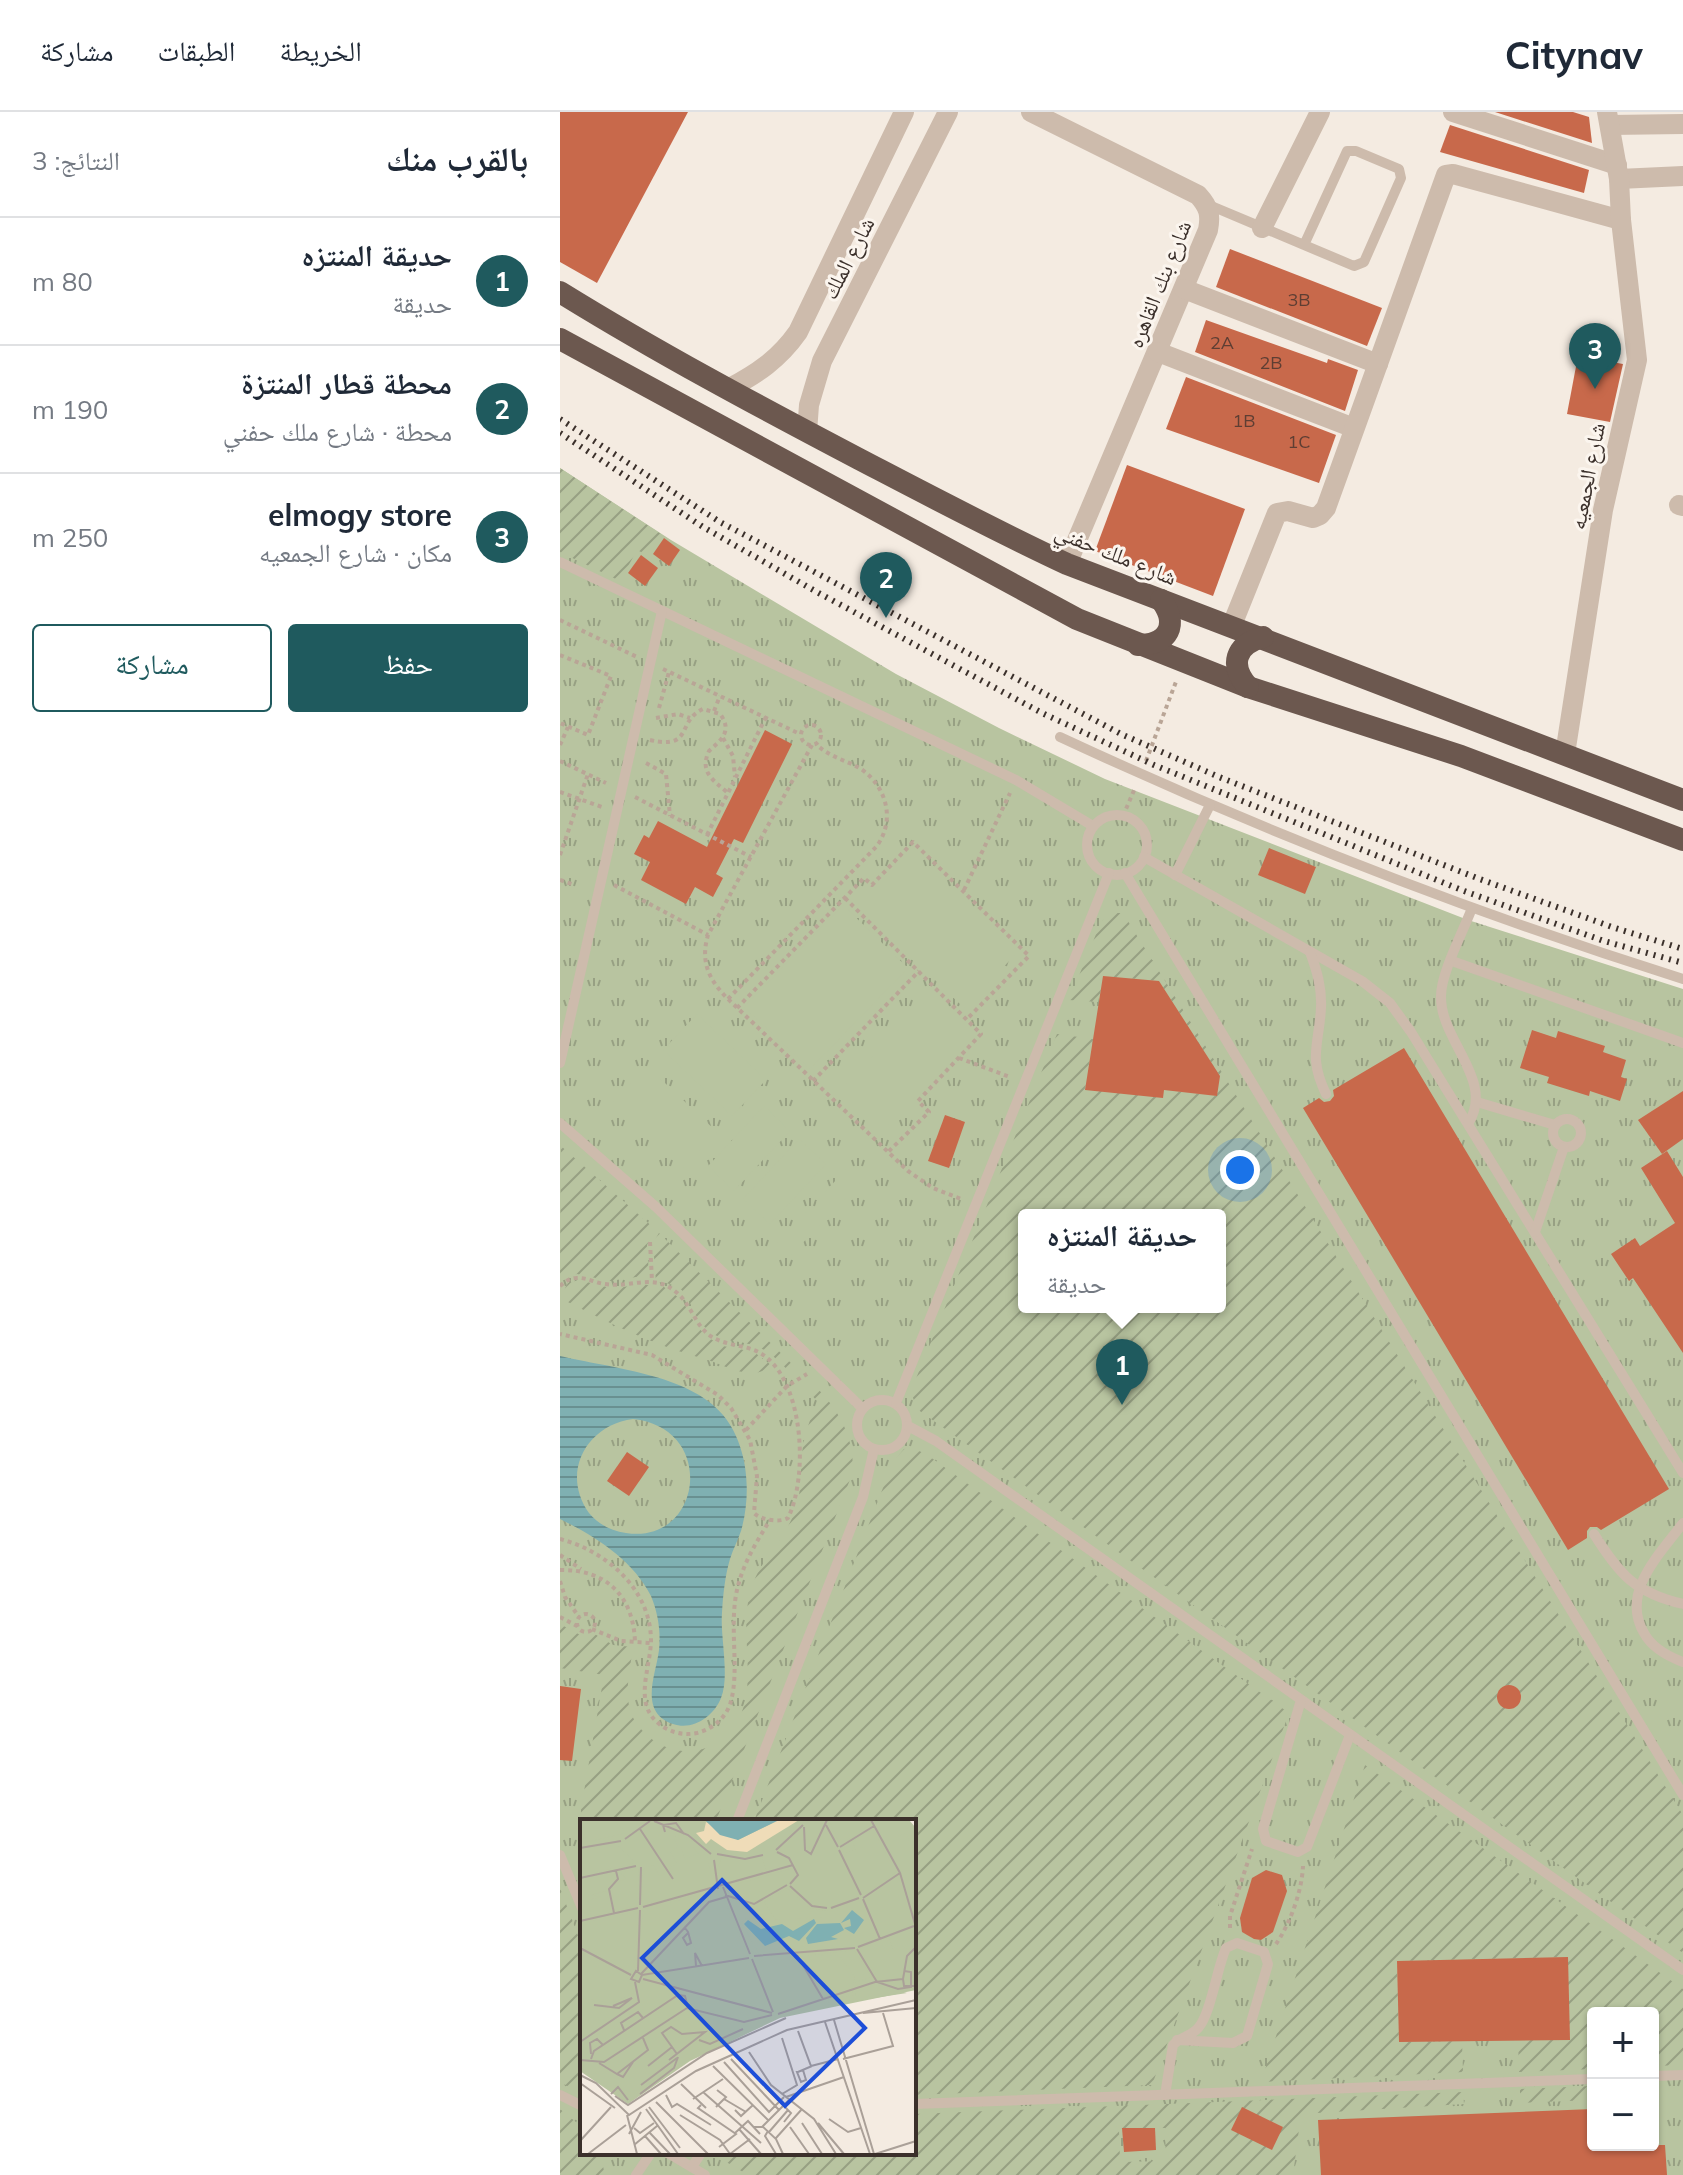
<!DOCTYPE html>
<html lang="ar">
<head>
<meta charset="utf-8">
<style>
  :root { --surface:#fff; --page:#f2f2f3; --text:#1f2937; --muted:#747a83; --line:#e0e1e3; --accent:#1f5a5e }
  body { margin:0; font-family:Mulish,"Noto Naskh Arabic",sans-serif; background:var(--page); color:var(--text); direction:rtl }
  .controls { position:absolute; right:24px; bottom:24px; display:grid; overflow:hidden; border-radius:8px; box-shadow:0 2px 6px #0004 }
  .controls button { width:72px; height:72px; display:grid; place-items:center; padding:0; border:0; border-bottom:2px solid var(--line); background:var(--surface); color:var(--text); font:40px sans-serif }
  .you { position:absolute; left:680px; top:1058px; width:28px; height:28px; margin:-20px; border:6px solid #fff; border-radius:50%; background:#1a73e8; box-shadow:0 0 0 12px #1a73e833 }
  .badge { display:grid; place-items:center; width:52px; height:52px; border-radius:50%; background:var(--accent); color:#fff; font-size:26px; font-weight:700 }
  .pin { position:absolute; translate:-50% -66px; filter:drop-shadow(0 2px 4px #0008) }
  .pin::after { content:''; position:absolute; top:42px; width:28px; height:24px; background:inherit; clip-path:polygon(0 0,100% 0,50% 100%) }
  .popup { position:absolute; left:458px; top:1097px; width:208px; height:104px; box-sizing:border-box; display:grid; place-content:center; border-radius:8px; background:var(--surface); filter:drop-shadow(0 2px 6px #0005); font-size:26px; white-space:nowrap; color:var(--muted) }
  .popup b { font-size:30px; color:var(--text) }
  .popup::after { content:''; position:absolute; left:50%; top:100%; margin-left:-16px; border:16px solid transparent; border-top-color:var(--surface) }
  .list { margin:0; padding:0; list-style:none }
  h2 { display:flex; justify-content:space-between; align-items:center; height:104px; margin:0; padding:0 32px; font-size:34px }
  h2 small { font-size:26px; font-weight:400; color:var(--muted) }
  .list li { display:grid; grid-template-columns:52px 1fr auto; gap:24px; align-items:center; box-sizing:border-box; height:128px; padding:0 32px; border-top:2px solid var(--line) }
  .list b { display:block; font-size:30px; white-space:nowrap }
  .list p { margin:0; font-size:26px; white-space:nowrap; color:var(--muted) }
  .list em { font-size:26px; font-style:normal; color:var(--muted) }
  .actions { display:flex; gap:16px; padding:24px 32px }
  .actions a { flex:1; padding:18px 0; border:2px solid var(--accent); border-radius:8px; text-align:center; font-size:28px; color:var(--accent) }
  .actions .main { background:var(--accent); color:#fff }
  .map { position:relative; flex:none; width:1123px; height:2063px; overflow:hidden; direction:ltr }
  header { display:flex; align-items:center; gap:48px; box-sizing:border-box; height:112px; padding:0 40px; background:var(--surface); border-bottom:2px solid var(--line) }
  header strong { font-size:38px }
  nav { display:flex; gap:44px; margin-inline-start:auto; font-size:28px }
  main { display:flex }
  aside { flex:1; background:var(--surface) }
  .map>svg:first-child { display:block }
  .grass { fill:url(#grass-tufts); fill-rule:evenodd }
  .garden { fill:url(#garden-furrows); fill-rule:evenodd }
  .pitch { fill:#b8c4a0 }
  .water { fill:url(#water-rules); fill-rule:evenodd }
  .building { fill:#c8694b }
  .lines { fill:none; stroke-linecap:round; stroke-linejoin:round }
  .path { stroke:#b9a596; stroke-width:4; stroke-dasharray:4 4; stroke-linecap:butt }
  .service { stroke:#cdbbac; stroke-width:10 }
  .minor { stroke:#cdbbac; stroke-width:20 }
  .tertiary { stroke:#cdbbac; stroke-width:20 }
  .trunk { stroke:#6c584f; stroke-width:22 }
  .rail { stroke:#3b302b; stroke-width:6; stroke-dasharray:2 6; stroke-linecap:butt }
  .labels { text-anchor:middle; stroke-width:6; stroke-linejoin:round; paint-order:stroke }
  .number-label { font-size:18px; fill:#5e3e33 }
  .street-label { font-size:22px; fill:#3b302b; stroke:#fbf5ee }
  .inset-road { fill:none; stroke:#aaa098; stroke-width:2 }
  .view { fill:#1d4ed8; fill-opacity:0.15; stroke:#1d4ed8; stroke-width:4 }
  .inset-edge { fill:none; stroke:#3b302b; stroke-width:4 }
</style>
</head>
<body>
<header>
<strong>Citynav</strong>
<nav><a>الخريطة</a><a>الطبقات</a><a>مشاركة</a></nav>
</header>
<main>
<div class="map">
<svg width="1123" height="2063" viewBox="0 0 1123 2063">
  <defs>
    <pattern id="grass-tufts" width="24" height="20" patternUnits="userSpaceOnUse" patternTransform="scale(2)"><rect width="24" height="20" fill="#b8c4a0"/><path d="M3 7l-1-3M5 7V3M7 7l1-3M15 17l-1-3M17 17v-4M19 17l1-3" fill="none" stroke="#97a083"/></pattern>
    <pattern id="garden-furrows" width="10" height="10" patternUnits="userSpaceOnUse" patternTransform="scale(2)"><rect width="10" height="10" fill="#b8c4a0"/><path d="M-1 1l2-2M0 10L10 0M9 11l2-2" fill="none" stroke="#97a083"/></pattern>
    <pattern id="water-rules" width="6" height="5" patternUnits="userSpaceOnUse" patternTransform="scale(2)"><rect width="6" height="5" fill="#7fb0b2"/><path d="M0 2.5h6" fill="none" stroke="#699091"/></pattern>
  </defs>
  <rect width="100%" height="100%" fill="#f4ebe1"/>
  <path class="grass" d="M0 356 111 428 336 562 439 616 545 667 908 808 1123 877V2063H0ZM464 1103H660V1195H464ZM22 1709H354V2041H22ZM1033 1901H1093V2033H1033Z"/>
  <g class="garden">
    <polygon points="0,356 101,422 87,443 77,438 60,469 0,440"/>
    <path d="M549 801H560L566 806 1123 1703V1841L357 1297 352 1283 355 1269 497 922 533 927 525 977 603 985 604 978 656 984 660 964 599 869 544 864 538 890 509 888 541 810ZM464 1103H660V1195H464ZM952 1573 958 1577 961 1585 958 1593C948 1598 944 1596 937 1588L938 1580 943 1574Z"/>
    <polygon points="1,1034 95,1117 87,1133 89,1163 50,1169 17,1162 0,1168"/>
    <path d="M99 1121 237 1257 232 1262C221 1252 211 1240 198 1235 180 1227 162 1232 146 1216 124 1195 136 1172 96 1170L93 1131Z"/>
    <path d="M19 1168 54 1177 79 1172 104 1175 122 1188 135 1212 147 1225 163 1234 194 1240 211 1253C193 1271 167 1254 148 1248 95 1234 49 1211 0 1186L8 1171Z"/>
    <path d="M252 1271C278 1296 294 1323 293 1360L156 1709H22V1735L21 1697 44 1563 0 1556V1512L22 1524 33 1521 53 1533 73 1535C70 1560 61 1590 77 1612 89 1629 109 1640 129 1639 142 1639 153 1634 163 1626 206 1591 177 1528 190 1481 198 1448 226 1428 236 1396 242 1378 240 1360 242 1342 244 1323 250 1306 258 1290L246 1277Z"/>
    <polygon points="352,1336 366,1342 729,1601 592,1973 354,1983 354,1709 194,1709 333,1350 344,1337"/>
    <polygon points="805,1653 1123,1877 1123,1953 1093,1954 1093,1901 1033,1901 1033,1957 959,1960 958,1928 1007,1845 837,1849 839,1930 902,1929 903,1960 701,1970"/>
    <polygon points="0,1776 22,1834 22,1982 0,1970"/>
    <polygon points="1033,1974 1033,1988 960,1991 960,1977"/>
    <path d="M903 1980 904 1992 741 2002 733 2063H188L163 2048 167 2041H354V2002ZM605 2016 606 2049 560 2050 559 2017Z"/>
    <polygon points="0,1997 22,2015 22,2041 40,2041 45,2063 0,2063"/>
  </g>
  <g class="pitch">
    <polygon points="348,741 455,843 404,896 297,793"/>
    <polygon points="283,793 348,856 250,957 184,895"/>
    <polygon points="364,891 406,932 328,1013 286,972"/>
    <polygon points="137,902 206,968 172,1004 103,938"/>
    <polygon points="87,954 157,1020 123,1056 53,990"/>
    <polygon points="204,994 230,1019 174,1079 148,1054"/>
    <polygon points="239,1027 266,1052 210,1112 183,1087"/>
    <polygon points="286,1057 300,1071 270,1103 256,1090"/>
    <polygon points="246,1100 260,1113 231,1143 217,1131"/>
  </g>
  <path class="water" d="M0 1244C50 1256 129 1262 163 1303 188 1333 192 1381 181 1419 178 1428 173 1437 170 1447 165 1464 163 1483 162 1501 160 1525 170 1564 161 1586 154 1604 133 1619 113 1612 78 1600 96 1563 99 1538 101 1520 98 1501 91 1484 73 1448 35 1424 0 1407ZM73 1307C158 1316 142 1433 66 1421 51 1419 38 1412 29 1401 0 1360 27 1313 73 1307Z"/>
  <g class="building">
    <polygon points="0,0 128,0 37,171 0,150"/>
    <polygon points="935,0 1013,0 1029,5 1032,31"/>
    <polygon points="890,13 1029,58 1024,81 880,40"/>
    <polygon points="670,137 822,196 807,234 656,175"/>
    <polygon points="646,208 767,251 768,247 798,258 785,299 635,240"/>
    <polygon points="1018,244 1063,252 1050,310 1007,302"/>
    <polygon points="626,265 776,323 759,371 606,317"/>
    <polygon points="567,353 685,397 653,484 535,439"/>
    <polygon points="104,426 120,438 109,454 93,442"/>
    <polygon points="81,443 98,456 85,474 68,461"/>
    <polygon points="205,618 232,632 183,731 174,727 156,762 163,766 153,785 135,775 126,792 81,768 90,750 74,742 84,723 89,726 98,709 147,735"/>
    <polygon points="709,736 756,755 745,782 698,763"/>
    <polygon points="543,864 599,869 660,964 657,984 604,978 603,986 525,978"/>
    <polygon points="972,918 996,926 998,919 1045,934 1043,940 1066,948 1061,965 1067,967 1060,989 1030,979 1029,984 987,971 989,965 960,956"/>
    <polygon points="844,936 1109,1377 1041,1418 1037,1415 1030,1415 1027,1419 1027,1426 1008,1438 743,996 759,986 764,990 770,989 774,984 773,978"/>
    <polygon points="1123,979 1123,1027 1102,1042 1078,1008"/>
    <polygon points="385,1003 405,1010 389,1056 368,1049"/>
    <polygon points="1107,1039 1123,1065 1123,1241 1073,1166 1069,1169 1051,1142 1075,1126 1080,1134 1115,1111 1081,1056"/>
    <polygon points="67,1340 89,1355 69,1384 47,1369"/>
    <circle cx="949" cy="1585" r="12"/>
    <polygon points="0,1574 21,1577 12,1649 0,1648"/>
    <polygon points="706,1758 722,1763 727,1779 713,1820 701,1828 694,1827 682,1820 680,1806 692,1766"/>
    <polygon points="1008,1845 1010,1928 839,1930 837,1849"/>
    <polygon points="682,1995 723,2015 712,2038 671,2018"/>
    <polygon points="1033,1997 1033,2033 1105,2033 1107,2063 761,2063 758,2008"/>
    <polygon points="562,2016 595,2016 596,2038 564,2040"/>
  </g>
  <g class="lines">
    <g class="path">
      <polyline points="0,508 77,545"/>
      <polyline points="0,543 51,564 28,623 0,611"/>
      <polyline points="103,557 240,622"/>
      <polyline points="99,596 109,560"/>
      <polyline points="154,599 160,584"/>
      <polyline points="96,606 118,602 130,606"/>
      <circle cx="251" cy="623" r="10"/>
      <polyline points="163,626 173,644 175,665"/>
      <path d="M90 628C134 638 116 609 143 597L160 602C173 619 161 628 149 639 139 660 153 668 168 681"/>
      <polyline points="0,633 8,615"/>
      <path d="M252 633 148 823C140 850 149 868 168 887L348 1059 373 1076 401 1087"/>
      <polyline points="0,649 46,671"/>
      <polyline points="586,649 617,567"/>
      <polyline points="86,651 106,662 110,704"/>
      <polyline points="0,680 42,695"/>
      <polyline points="75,685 191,745"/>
      <polyline points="563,704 575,676"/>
      <polyline points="147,723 206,605"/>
      <polyline points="0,743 28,662"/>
      <polyline points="0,768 12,772"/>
      <polyline points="54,773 148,823"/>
      <polyline points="404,778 450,681"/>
      <polyline points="285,786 421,922 358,989 369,1000 328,1040"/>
      <path d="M168 887 316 735C336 709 327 675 301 657 286 648 269 645 256 632"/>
      <polyline points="177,896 304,766 312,773 353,730 469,844 407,907"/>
      <polyline points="399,946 450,965"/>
      <polyline points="253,969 359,859"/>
      <polyline points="90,1130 92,1169"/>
      <path d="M0 1174C5 1170 9 1166 16 1166 26 1165 35 1171 45 1172 71 1176 94 1161 116 1180 131 1192 134 1211 149 1223 167 1236 189 1231 206 1245 244 1275 248 1365 228 1406 219 1411 201 1408 194 1401L197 1364 190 1328 171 1296 158 1283 92 1243 0 1222"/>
      <polyline points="186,1318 227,1274 247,1262"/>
      <path d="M0 1427C46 1439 91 1477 91 1529 90 1561 70 1597 107 1617 117 1622 127 1623 137 1621 153 1617 167 1605 171 1589 180 1556 168 1511 178 1474 184 1450 197 1429 210 1408"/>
      <polyline points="0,1443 21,1457"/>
      <path d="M0 1458C47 1457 74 1485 75 1531"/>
      <polyline points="0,1469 5,1485 19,1505"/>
      <circle cx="26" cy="1511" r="9"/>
      <polyline points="0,1505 17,1514"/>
      <polyline points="32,1517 61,1529 91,1531"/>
      <polyline points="670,1816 670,1804 692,1737"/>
      <path d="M716 1832C730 1812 742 1779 743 1754"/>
    </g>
    <g class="service">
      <polyline points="649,93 794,154 804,150 841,66 839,57 796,39 787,39 744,133"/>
      <polyline points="0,450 456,668 533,714"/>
      <path d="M500 625C702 719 910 800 1123 867"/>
      <circle cx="557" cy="733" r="30"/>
      <polyline points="584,745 802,869 830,891 851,920 1123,1361"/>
      <polyline points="565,761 1123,1683"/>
      <polyline points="615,763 650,693"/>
      <path d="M750 840C757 859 762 876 761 896 759 933 748 945 766 982"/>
      <polyline points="892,849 1123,931"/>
      <polyline points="0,951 102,499"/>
      <polyline points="917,990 995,1013"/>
      <circle cx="1007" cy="1021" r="14"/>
      <polyline points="0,1011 96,1095 302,1296"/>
      <path d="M908 1012C936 968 880 929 881 884 881 861 903 820 912 796"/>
      <polyline points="975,1120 1004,1035"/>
      <circle cx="322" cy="1313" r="25"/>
      <polyline points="336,1291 549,761"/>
      <polyline points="348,1314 376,1329 1123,1858"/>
      <path d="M1123 1411C1100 1442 1060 1480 1084 1521 1092 1536 1107 1544 1123 1550"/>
      <path d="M1034 1422C1059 1462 1075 1481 1123 1492"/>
      <polyline points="741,1588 703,1717 706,1729 738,1740 747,1735 790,1623"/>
      <polyline points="177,1709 303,1385 314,1337"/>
      <polyline points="0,1743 22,1796"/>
      <polyline points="1093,1964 1123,1963"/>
      <polyline points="0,1983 22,1994"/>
      <path d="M605 1983 613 1933C620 1925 632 1924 639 1915 651 1900 657 1856 666 1836L677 1831 704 1840 708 1852 687 1924 673 1931 617 1928"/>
      <polyline points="354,1992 1033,1967"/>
      <polyline points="108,2041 145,2063"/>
      <polyline points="132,2055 141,2041"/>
      <polyline points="76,2063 91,2041"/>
    </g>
    <g class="minor">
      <path d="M471 0 638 83C649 95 651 103 648 118L507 452"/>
      <polyline points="893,0 1057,53"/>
      <polyline points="1050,13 1123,12"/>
      <polyline points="1059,67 1123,64"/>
      <polyline points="702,116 760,0"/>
      <polyline points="624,177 818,252"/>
      <polyline points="598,240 794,316"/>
      <polyline points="1119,393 1123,394"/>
      <polyline points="672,513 717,401 728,399 753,406 760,403 766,396 886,63 893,62 1061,108"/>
      <polyline points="1005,642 1043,398 1077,248 1061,108 1059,67 1047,0"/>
    </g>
    <g class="tertiary">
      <path d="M168 277C197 262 219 247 238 220L344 0"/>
      <polyline points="247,320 249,293 262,249 388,0"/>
    </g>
    <g class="trunk">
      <path d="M0 180C97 240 198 294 299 347 368 383 436 419 507 452L1123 688"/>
      <polyline points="0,227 517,507 688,575 901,644 1123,728"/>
      <path d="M578 533C609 533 619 512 601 488"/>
      <path d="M688 575C669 553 675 533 703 525"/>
    </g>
    <g class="rail">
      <polyline points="0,307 160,410 561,622 659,665 917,766 1052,815 1123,837"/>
      <polyline points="0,321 143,415 255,479 482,601 594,653 904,779 1044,829 1123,851"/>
    </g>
  </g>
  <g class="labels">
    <g class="number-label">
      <text x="739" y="194">3B</text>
      <text x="662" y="237">2A</text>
      <text x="711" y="257">2B</text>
      <text x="684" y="315">1B</text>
      <text x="739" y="336">1C</text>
    </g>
    <g class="street-label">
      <text transform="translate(288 146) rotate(-63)" y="8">شارع الملك</text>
      <text transform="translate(599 172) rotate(-68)" y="8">شارع بنك القاهره</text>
      <text transform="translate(1027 364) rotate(-79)" y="8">شارع الجمعيه</text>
      <text transform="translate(556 442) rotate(22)" y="8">شارع ملك حفني</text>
    </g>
  </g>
  <g transform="translate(20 1707)">
    <rect width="336" height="336" fill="#f4ebe1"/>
    <path d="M0 1H125L159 12 151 20 199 1H329L336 9V171L200 199 110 242 48 285 0 252Z" fill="#b8c4a0"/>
    <path d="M199 1H219L167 33 147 31 131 20 126 25 116 14 124 12 126 3 158 21Z" fill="#efdcb8"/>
    <path d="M0 1H34L46 14 7 23ZM249 1H289L292 5 260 26ZM301 1H325L336 14V34L325 14 320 17 332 41 336 40V83L331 85 320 50 295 4ZM293 10 316 53 285 76 264 34 276 30 272 23ZM101 15 113 22 101 28 105 41 119 34 111 27 115 23 127 35 134 69 63 85 62 51 73 46 80 57 97 44 90 33 98 28 93 18ZM35 24 56 44 0 57V31ZM142 38H182L187 53 140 65 137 50ZM212 49 216 59 174 85 145 69ZM59 50 58 86 35 92 32 67 46 59 39 53ZM207 69 230 89 248 92 242 98 196 101 184 83ZM26 72 32 93 11 97 8 81 21 78 11 76ZM132 74 84 130 93 117 88 110 80 118 60 121 63 89ZM144 80 168 137 122 145 106 109 131 83ZM149 80 164 86 174 100 182 95 186 101 174 104 167 99 161 103 179 135 170 132ZM58 92 56 151 49 153 0 127 1 104ZM99 116 113 146 64 153 81 135 85 146 97 135 85 131ZM309 118 314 133 330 131 321 159 299 161 279 130ZM0 130 46 155 54 174 32 184 0 179ZM274 131 292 158 273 164 275 158 259 136 227 137ZM170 141 186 177 180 176 170 184 182 188 187 181 189 191 64 158ZM295 165 327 174 249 186 248 180 277 176 271 172Z" fill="#b8c4a0"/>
    <path d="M125 1H199L158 21 140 16ZM272 91 284 101 274 115 264 109 271 107 270 100 261 104ZM234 100 236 104 219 122 209 117 185 127 164 105 168 101 181 110 202 105 213 112ZM260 104 264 111 251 118 258 120 228 125 226 119 237 105Z" fill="#7fb0b2"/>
    <path class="inset-road" d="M291 1 320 54 335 105M74 2 108 16 131 35M246 6 258 28M224 8 225 31 231 35 247 1M60 10 93 60M85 13 83 6 96 4 104 15M45 20 70 2M260 28 294 7M0 29 41 22M196 31 223 6M259 31 281 76M197 33 209 39 218 56 210 65M137 35 165 40 183 36M134 41 138 70M0 59 56 47M210 67 232 87 247 89M143 68 170 135M145 76 174 85 207 66M283 79 320 54M283 80 300 120M60 86 61 48M63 88 213 46M251 89 279 79M34 94 29 70 38 60 36 52M0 102 58 89M105 109 108 113 111 124 107 126 103 119 108 114M278 128 334 107M336 128 327 137 323 160 324 167H336M0 129 51 156M277 130 297 163 318 170 331 168V153L324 152M217 136 243 180M174 137 275 129M172 140 193 193M116 147 115 134 122 147M58 152 60 91M61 155 129 83 146 78M62 156 59 163 51 160 56 152 62 156 169 139M63 160 192 194M14 186 39 189 52 179 33 187M283 194 336 189M198 195 295 163 323 160M254 201 294 335M245 203 290 335M44 211 41 204 58 193 63 199M218 212 231 247 258 240M202 219 217 266 202 275M119 221 130 225 163 210M0 223 59 183 55 163M169 233 191 266 234 300 256 335M11 235 10 224 17 220 23 226M11 240 14 232 98 176 105 177 108 189M151 240 199 291M263 240 313 227 303 194M0 241 24 243 107 189 164 203 192 196M89 241 125 213 102 215 91 208 82 214 97 235M144 243 189 293 204 278M19 244 37 255 68 231 63 219M68 247 92 228M133 247 188 301M223 251 226 261 221 263 217 253H218L232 247M37 255 43 258 53 243M0 256 16 264 49 296 116 252 207 211 336 181M0 264 35 289M101 265 126 289M61 266 97 239M185 268 211 294 204 303M123 273 181 324M31 275 38 268 48 281M60 275 94 249 98 238M86 276 92 288 97 285 131 306M35 277 48 286 127 234 206 199M206 278 264 258M113 280 143 260M144 280 166 293M76 283 128 335M121 286 118 289 156 315 139 328M69 288 100 329M136 288 146 278 137 271M66 290 98 335M155 291 161 297 173 286M47 296 57 335M100 296 140 321 150 335M249 300 268 313 281 309M222 304 242 335M238 304 264 335M182 307 196 320 203 335M173 308H182L209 281M210 308 229 335M54 309 60 314 74 304M159 310 181 335M188 312 185 317 196 335M69 313 90 335M189 313 208 291M155 314 168 302 180 315M49 315 61 293M65 317 81 335M196 319 222 290M0 322 31 288M54 326 77 307M8 335 46 306M150 335 170 320M295 335 336 322"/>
    <path class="view" d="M142 61 285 209 205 287 62 139Z"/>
    <rect width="336" height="336" class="inset-edge"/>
  </g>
</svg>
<div class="controls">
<button>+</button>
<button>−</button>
</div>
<div class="you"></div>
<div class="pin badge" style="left:562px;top:1293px">1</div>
<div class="popup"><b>حديقة المنتزه</b>حديقة</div>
<div class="pin badge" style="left:326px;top:506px">2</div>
<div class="pin badge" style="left:1035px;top:277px">3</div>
</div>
<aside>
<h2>بالقرب منك<small>النتائج: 3</small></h2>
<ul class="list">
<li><span class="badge">1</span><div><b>حديقة المنتزه</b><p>حديقة</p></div><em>80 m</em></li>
<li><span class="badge">2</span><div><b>محطة قطار المنتزة</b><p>محطة · شارع ملك حفني</p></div><em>190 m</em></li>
<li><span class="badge">3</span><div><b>elmogy store</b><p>مكان · شارع الجمعيه</p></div><em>250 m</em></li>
</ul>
<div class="actions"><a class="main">حفظ</a><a>مشاركة</a></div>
</aside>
</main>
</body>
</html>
